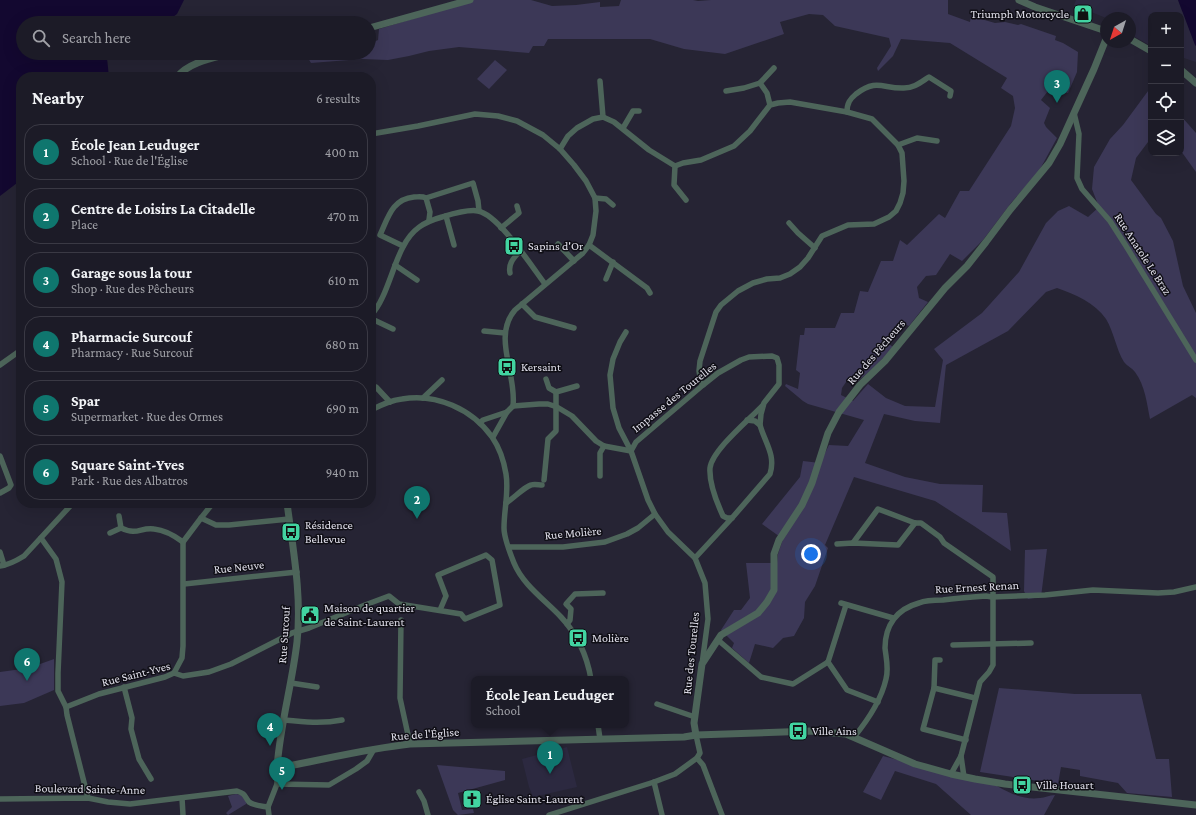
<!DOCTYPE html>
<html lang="en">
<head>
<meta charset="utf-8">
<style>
  :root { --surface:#1c1b27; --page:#292833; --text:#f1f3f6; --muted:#a0a1a7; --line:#3a3944; --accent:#0f766e }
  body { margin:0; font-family:"Crimson Pro",serif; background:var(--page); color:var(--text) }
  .controls { position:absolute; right:12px; top:12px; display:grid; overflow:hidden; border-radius:8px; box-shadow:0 4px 16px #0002 }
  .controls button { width:36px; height:36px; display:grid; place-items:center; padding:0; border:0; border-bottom:1px solid var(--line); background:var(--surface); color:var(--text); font:20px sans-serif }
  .compass { position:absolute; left:1100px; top:12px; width:36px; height:36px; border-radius:50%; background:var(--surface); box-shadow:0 4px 16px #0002; rotate:219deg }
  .you { position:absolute; left:811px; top:554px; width:14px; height:14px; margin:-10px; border:3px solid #fff; border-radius:50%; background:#1a73e8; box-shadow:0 0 0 6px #1a73e833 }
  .badge { display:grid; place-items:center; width:26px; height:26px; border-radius:50%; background:var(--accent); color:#fff; font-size:13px; font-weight:700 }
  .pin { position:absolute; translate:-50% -33px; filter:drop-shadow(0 1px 2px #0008) }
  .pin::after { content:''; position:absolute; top:21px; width:14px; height:12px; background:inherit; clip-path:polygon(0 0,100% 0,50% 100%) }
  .popup { position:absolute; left:471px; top:676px; width:158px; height:52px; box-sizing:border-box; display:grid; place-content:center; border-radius:8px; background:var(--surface); filter:drop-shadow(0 1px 3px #0005); font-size:13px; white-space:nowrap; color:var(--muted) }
  .popup b { font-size:15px; color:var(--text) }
  .popup::after { content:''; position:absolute; left:50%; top:100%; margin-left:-8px; border:8px solid transparent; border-top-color:var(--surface) }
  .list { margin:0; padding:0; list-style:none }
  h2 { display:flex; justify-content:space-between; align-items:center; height:52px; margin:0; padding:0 16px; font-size:17px }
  h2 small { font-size:13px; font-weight:400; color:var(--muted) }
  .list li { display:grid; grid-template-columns:26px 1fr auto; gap:12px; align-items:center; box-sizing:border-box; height:56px; margin:0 8px 8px; padding:0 8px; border:1px solid var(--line); border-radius:16px }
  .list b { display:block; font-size:15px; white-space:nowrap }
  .list p { margin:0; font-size:13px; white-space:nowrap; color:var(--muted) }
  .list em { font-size:13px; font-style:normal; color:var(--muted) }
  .icon { flex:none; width:22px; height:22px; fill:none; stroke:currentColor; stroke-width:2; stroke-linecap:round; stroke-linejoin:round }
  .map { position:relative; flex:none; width:1196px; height:815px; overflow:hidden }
  .search { position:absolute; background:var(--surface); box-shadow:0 4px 16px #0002; left:16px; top:16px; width:360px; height:44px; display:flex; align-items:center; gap:10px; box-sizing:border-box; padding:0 14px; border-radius:22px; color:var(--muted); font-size:15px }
  .panel { position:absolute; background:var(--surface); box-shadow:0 4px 16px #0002; left:16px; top:72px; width:360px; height:436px; border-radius:16px }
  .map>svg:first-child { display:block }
  .built { fill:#2c2940 }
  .green { fill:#3c3857 }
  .water { fill:#130830 }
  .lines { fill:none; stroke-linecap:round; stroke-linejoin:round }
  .minor { stroke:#4d655a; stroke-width:5.5 }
  .tertiary { stroke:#4d655a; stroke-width:7 }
  .labels { text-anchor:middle; stroke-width:3; stroke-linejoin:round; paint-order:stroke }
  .poi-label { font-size:12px; fill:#e0dfea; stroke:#0f0e15; text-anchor:start }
  .street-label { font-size:12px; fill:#e0dfea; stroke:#0f0e15 }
</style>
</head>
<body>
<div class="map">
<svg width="1196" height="815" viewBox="0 0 1196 815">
  <rect width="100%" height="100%" fill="#262434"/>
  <g class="built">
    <polygon points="1076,0 1178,0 1196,46 1196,62 1181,57 1181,15 1151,15 1151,46 1130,34 1130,18 1106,18 1074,5"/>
    <polygon points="567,747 577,787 533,797 529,787 522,759"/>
  </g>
  <g class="green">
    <path d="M460 0H531L552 6 576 5 600 2V7L619 6 621 0H693L698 1 711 0H948V14L970 22 971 16 995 23 1005 22 1018 25 1021 24 1056 36 1055 40 1063 43 1078 52 1077 72 1068 93 1057 90 1048 91 1041 100 1050 108 1044 123 1046 127 1057 138 1039 171 1011 203 983 240 962 261 950 254 936 275 926 276 917 287 919 298 928 302 909 326 902 323 886 342 893 347 874 368 858 381 850 376 842 388 841 395 853 401 868 384 886 398 905 406 935 407 943 360 934 349 982 313 1019 272 1046 223 1058 211 1069 206 1088 217 1099 207 1092 189 1094 167 1110 139 1123 125 1151 87V138L1136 158 1131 180 1156 214 1161 218 1173 241 1183 286 1196 313V398L1192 395 1150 419C1147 404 1145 385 1135 372 1132 368 1127 366 1124 362 1116 349 1114 332 1106 319 1095 303 1075 294 1057 288L1046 292 1008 331 946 365 940 423 915 421 884 414 865 463 905 477 940 484 983 485 982 512 1007 513 1011 551 974 526 935 501 854 477 825 545 828 548 815 586 805 602 804 618 794 636 783 638 773 648 755 644 749 663 732 648 734 643 721 630 734 610H741L750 598 746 563H777L778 554 783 539 762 524 800 477 803 461 820 463 829 445 848 446 864 420 808 404 803 401 785 386 786 384 798 389 800 373 796 370 800 335H804L805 328H835L841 313H854L860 291 868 292 881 261H893L900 240 907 245 939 214 945 218 960 191H969L1011 126 1015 108 1013 96 1001 88 1007 78 950 43 901 39 893 56 878 71 877 68 891 46 889 38 835 26 823 15 809 14 780 22 784 34 725 54 684 49 650 39H548L544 46H533L529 53 459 47 429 51 409 56 388 60 362 59 311 63 305 53H369V44L378 40 379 29 459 5Z"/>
    <polygon points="495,60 507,70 489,89 477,79"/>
    <polygon points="1181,116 1196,133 1196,172 1181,151"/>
    <polygon points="1047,549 1041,597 1028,599 1024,591 1025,550"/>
    <polygon points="54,659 54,690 24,703 0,706 0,672 29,668"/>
    <polygon points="999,688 1075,694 1141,694 1156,759 1169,759 1172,797 1127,793 1118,783 1080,776 1080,770 1061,767 1058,784 980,772"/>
    <path d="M883 756 997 786C1011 794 1024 800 1040 798 1045 798 1049 795 1055 795L1044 815H971L936 784 895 771 881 800 863 792Z"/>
    <polygon points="437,765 505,771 505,780 458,793 462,810 473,809 474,813 458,815 453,810"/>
    <polygon points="236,794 241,795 247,802 246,804 228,815 226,813 232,807 228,796"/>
  </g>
  <g class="water">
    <polygon points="0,0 184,0 177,14 169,20 161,16 149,23 23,23 23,53 111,53 107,58 109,77 21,77 21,180 0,196"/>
    <polygon points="1178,0 1196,0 1196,46 1195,45"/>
  </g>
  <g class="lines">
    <g class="minor">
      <polyline points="600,81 603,117"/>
      <polyline points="760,83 774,68"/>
      <polyline points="726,91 744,88 760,83 767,93 770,105"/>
      <path d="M847 112C847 103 850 99 856 94 877 78 883 89 904 88 914 88 921 82 929 77L951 91 950 96"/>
      <polyline points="1074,113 1079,134 1077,178 1082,189 1110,221 1126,246 1196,360"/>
      <polyline points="623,128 633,111 639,111"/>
      <path d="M371 134 418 126 475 114 498 116 517 121 543 135 560 149 574 165 586 181 595 198 596 211 593 235 589 245 582 254 515 310C492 337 517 374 513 406L507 412 483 420 480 423"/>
      <polyline points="898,145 917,138 937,141"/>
      <polyline points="560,149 568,136 577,128 593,119 603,117 614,122 649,150 675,166 683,163 701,160 734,146 750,131 770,105 778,103 790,102 847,112 872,119 898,145 902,153 904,181 903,193 900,203 896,211 889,217 874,224 848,225 822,236 808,258 800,267 790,274 780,278 767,279 753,283 738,291 721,305 716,312 700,361 699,371 701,382 703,385"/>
      <polyline points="675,166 674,185 686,200"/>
      <polyline points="426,198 473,183 478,201 479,211"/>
      <polyline points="595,198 606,199 613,205"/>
      <polyline points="446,216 454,245"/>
      <polyline points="789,223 798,233 815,248"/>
      <polyline points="501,228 519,213 517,206"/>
      <polyline points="558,244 574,261"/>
      <polyline points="589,245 647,288 650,293"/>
      <path d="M403 246 380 235C388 218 392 199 414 197 418 197 422 196 426 198L430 212 429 220"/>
      <polyline points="395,265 417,280"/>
      <path d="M510 273C508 263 514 258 520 251"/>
      <polyline points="606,279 613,262"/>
      <polyline points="522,304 535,317 574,328"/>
      <path d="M371 315C385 302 393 265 403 247 412 229 424 222 442 217 452 214 468 209 478 211 499 215 532 267 545 284"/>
      <polyline points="371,317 374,320 393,329"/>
      <polyline points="484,331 505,333"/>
      <polyline points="626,332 620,342 613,359 610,375 613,408 619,428 631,451 648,500 655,514 668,532 695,558 705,583 708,619 702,664"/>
      <polyline points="0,365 21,350"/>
      <polyline points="546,379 549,388 556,392"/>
      <polyline points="371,385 376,387 390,402"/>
      <polyline points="423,398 442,380"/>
      <polyline points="513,406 539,404 548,404 557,407 572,416 596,441 604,446 631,451"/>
      <path d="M371 410C381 405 391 400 402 399 436 393 472 409 492 437 499 447 504 462 506 474 509 492 504 509 504 528 504 538 510 553 514 563 523 585 545 600 561 617 577 634 587 656 591 679"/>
      <polyline points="493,437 507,412"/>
      <polyline points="631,451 636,442 703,385 718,373 741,360 749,357 772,356 777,358 779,365 779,384 764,403 761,414 760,425"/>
      <polyline points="0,456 11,485 9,488 0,493"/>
      <polyline points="600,476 600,453 604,446"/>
      <polyline points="544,480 548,439 556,431 556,392 577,386"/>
      <polyline points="213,503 201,518 216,525 229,525 289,519"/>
      <path d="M506 503C513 499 524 487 531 485 534 484 539 485 542 485"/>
      <path d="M732 518H727L723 516C717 503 709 483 710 468 712 450 750 419 763 405"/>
      <path d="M121 528C138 536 140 527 154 529 164 530 175 536 183 542L201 518"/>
      <polyline points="110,533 121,528 119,516"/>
      <polyline points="41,538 56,559 62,582 58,673 58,691 66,707"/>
      <polyline points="853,543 878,509 915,523 921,523 940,537 944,543 993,577 993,665 989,672 980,682 961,756 951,774"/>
      <polyline points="837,544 853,543 898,545 915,523"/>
      <polyline points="509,547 563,547 605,542 627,534 638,528 655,514"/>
      <polyline points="0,552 4,565"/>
      <path d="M695 558 732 518 770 474C776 455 765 443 760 425L755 421 747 420"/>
      <path d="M0 566C9 565 16 561 24 556L73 503"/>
      <polyline points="184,584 297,572"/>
      <polyline points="841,603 893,618"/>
      <polyline points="401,620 400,698 410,744"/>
      <polyline points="567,624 570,620 571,609 566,604 575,594 603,593"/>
      <polyline points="718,640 761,677 793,684 828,662"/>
      <polyline points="953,645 1031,643"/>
      <polyline points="940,660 935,660 934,688 923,729 966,740"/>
      <polyline points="828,662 847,690 878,702"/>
      <polyline points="828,662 846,605"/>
      <polyline points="174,673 182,658 183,646 183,542"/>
      <polyline points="291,683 317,687"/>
      <polyline points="124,687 132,718 131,729 139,759 151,779"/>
      <polyline points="934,688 975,698"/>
      <polyline points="657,704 695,717"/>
      <path d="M283 720C303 722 322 724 342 720"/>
      <polyline points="598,725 600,739"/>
      <path d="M854 737C868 720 881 701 886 679 889 668 886 658 885 648 885 625 897 609 919 603 926 600 935 600 943 600 957 598 971 597 986 596L992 597 1045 595 1093 590 1158 593 1174 592 1196 587"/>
      <polyline points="961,756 964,777"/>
      <polyline points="697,758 703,765 722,815"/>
      <polyline points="654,782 662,815"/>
      <polyline points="277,784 329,785 356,769 367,761 374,749"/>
      <polyline points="419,792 424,801 428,815"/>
      <polyline points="88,798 67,715 66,707 99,694 165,677 174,673 183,676 209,672 231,664 292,633 309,628 365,605 389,596 399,604 461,614 465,619 500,605 492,560 486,555 438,575 446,596 440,610"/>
      <polyline points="182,798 183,815"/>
      <path d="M0 799 88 798 108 802 130 804 237 791C246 794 244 796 249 802 254 806 262 806 268 807"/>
      <polyline points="269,815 268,807 277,784 277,768"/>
      <polyline points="549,815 654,782 675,774 697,758 700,753 696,735"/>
    </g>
    <g class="tertiary">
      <polyline points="1019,0 1035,7 1106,31"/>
      <polyline points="369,28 470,0"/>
      <polyline points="1130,39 1151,51"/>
      <polyline points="1181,70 1196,83"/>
      <path d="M177 77C189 62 213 58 231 53"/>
      <path d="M287 503C293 549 302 596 297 642 292 685 280 725 277 768 322 760 365 749 410 744L684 737 696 735 811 731 846 734 915 764 951 774 975 779 1005 784 1196 805"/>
      <polyline points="696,735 694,723 702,664 721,635 758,613 767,602 774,590 774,554 779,540 802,505 812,483 828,433 839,412 860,385 885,361 945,288 967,266 986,242 1010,210 1049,163 1060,144 1074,113 1094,69 1106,39"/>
    </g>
  </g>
  <defs>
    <g id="shop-square" transform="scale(1)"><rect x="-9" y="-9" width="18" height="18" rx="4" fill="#42d4a1" stroke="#0f0e15"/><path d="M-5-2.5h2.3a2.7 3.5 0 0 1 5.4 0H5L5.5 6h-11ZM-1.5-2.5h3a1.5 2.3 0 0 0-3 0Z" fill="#111"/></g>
    <g id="bus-square" transform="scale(1)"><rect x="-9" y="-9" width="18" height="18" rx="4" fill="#42d4a1" stroke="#0f0e15"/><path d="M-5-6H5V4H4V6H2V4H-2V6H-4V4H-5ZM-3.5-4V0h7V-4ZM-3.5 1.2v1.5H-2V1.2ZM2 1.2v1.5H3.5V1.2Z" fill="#111"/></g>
    <g id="civic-square" transform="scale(1)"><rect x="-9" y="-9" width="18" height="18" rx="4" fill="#42d4a1" stroke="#0f0e15"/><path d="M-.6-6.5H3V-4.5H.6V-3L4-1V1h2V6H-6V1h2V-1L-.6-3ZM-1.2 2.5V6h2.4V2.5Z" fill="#111"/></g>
    <g id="church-square" transform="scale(1)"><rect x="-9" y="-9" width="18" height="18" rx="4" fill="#42d4a1" stroke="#0f0e15"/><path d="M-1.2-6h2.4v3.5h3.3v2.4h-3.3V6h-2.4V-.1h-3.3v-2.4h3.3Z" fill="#111"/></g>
  </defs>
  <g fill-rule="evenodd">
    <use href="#shop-square" x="1083" y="14"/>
    <use href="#bus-square" x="514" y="246"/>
    <use href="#bus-square" x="507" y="367"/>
    <use href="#bus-square" x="291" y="532"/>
    <use href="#civic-square" x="310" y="615"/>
    <use href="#bus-square" x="578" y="638"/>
    <use href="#bus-square" x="798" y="731"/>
    <use href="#bus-square" x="1022" y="785"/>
    <use href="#church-square" x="472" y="799"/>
  </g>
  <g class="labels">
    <g class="poi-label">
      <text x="1069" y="18" text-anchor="end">Triumph Motorcycle</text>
      <text x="528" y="250">Sapins d'Or</text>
      <text x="521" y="371">Kersaint</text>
      <text x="305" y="529">Résidence<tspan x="305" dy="14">Bellevue</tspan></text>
      <text x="324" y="612">Maison de quartier<tspan x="324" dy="14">de Saint-Laurent</tspan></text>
      <text x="592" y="642">Molière</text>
      <text x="812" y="735">Ville Ains</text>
      <text x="1036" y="789">Ville Houart</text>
      <text x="486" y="803">Église Saint-Laurent</text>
    </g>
    <g class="street-label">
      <text transform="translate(1143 254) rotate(57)" y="4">Rue Anatole Le Braz</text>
      <text transform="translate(876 352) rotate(-49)" y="4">Rue des Pêcheurs</text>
      <text transform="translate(674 397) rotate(-39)" y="4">Impasse des Tourelles</text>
      <text transform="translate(573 533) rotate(-5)" y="4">Rue Molière</text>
      <text transform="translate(239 567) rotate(-6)" y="4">Rue Neuve</text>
      <text transform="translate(977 587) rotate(-3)" y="4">Rue Ernest Renan</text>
      <text transform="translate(284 635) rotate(-86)" y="4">Rue Surcouf</text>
      <text transform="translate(691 653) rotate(-84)" y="4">Rue des Tourelles</text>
      <text transform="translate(136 674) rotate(-14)" y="4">Rue Saint-Yves</text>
      <text transform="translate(425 734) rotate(-4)" y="4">Rue de l'Église</text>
      <text transform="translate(90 789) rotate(1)" y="4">Boulevard Sainte-Anne</text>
    </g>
  </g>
</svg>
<div class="controls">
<button>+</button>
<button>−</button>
<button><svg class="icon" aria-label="locate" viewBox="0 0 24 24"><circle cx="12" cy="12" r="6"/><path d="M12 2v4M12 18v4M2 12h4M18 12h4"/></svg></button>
<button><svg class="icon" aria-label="layers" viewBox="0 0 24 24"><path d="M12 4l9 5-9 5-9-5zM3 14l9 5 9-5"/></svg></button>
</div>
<svg class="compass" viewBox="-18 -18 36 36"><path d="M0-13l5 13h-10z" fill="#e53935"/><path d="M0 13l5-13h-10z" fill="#a0a1a7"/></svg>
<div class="you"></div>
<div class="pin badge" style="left:550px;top:774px">1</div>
<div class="popup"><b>École Jean Leuduger</b>School</div>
<div class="pin badge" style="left:417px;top:519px">2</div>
<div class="pin badge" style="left:1057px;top:103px">3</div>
<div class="pin badge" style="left:270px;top:746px">4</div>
<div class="pin badge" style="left:282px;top:790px">5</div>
<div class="pin badge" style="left:27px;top:681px">6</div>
<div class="search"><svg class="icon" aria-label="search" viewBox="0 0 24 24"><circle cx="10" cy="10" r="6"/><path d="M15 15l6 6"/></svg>Search here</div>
<section class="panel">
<h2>Nearby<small>6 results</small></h2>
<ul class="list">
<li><span class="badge">1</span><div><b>École Jean Leuduger</b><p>School · Rue de l'Église</p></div><em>400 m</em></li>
<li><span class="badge">2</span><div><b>Centre de Loisirs La Citadelle</b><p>Place</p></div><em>470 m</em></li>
<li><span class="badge">3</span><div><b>Garage sous la tour</b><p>Shop · Rue des Pêcheurs</p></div><em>610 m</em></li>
<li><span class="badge">4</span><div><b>Pharmacie Surcouf</b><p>Pharmacy · Rue Surcouf</p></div><em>680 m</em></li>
<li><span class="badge">5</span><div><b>Spar</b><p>Supermarket · Rue des Ormes</p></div><em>690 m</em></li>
<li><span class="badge">6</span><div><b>Square Saint-Yves</b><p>Park · Rue des Albatros</p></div><em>940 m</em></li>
</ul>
</section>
</div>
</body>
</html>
